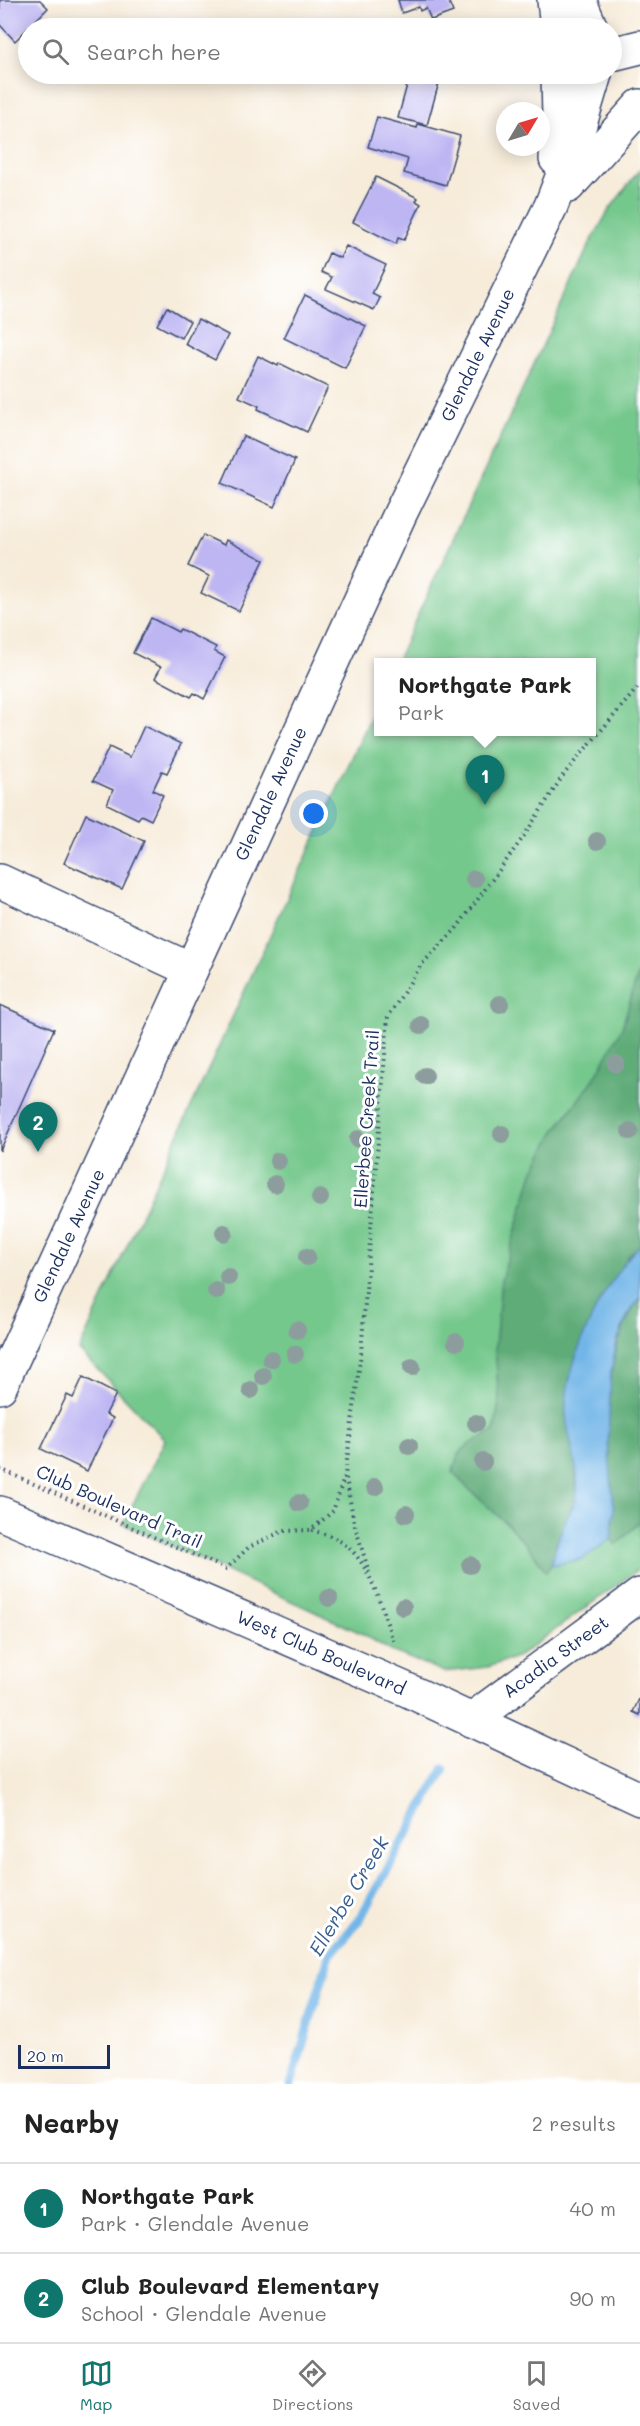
<!DOCTYPE html>
<html lang="en">
<head>
<meta charset="utf-8">
<style>
  :root { --surface:#fff; --page:#f2f2f2; --text:#222; --muted:#767676; --line:#e0e0e0; --accent:#0f766e }
  body { margin:0; font-family:Mali,sans-serif; background:var(--page); color:var(--text) }
  .compass { position:absolute; left:496px; top:102px; width:54px; height:54px; border-radius:50%; background:var(--surface); box-shadow:0 3px 15px #0003; rotate:52deg }
  .scale { position:absolute; left:18px; bottom:15px; width:92px; box-sizing:border-box; padding-left:6px; border:3px solid #1b2f5e; border-top:0; font-size:16px; line-height:21px; white-space:nowrap; color:#1b2f5e; -webkit-text-stroke:4px #fff; paint-order:stroke }
  .you { position:absolute; left:314px; top:814px; width:21px; height:21px; margin:-15px; border:4px solid #fff; border-radius:50%; background:#1a73e8; box-shadow:0 0 0 9px #1a73e833 }
  .badge { display:grid; place-items:center; width:39px; height:39px; border-radius:50%; background:var(--accent); color:#fff; font-size:20px; font-weight:700 }
  .pin { position:absolute; translate:-50% -50px; filter:drop-shadow(0 2px 3px #0008) }
  .pin::after { content:''; position:absolute; top:32px; width:21px; height:18px; background:inherit; clip-path:polygon(0 0,100% 0,50% 100%) }
  .popup { position:absolute; left:374px; top:658px; width:222px; height:78px; box-sizing:border-box; display:grid; place-content:center; border-radius:0px; background:var(--surface); filter:drop-shadow(0 2px 4px #0005); font-size:20px; white-space:nowrap; color:var(--muted) }
  .popup b { font-size:22px; color:var(--text) }
  .popup::after { content:''; position:absolute; left:50%; top:100%; margin-left:-12px; border:12px solid transparent; border-top-color:var(--surface) }
  .list { margin:0; padding:0; list-style:none }
  h2 { display:flex; justify-content:space-between; align-items:center; height:78px; margin:0; padding:0 24px; font-size:26px }
  h2 small { font-size:20px; font-weight:400; color:var(--muted) }
  .list li { display:grid; grid-template-columns:39px 1fr auto; gap:18px; align-items:center; box-sizing:border-box; height:90px; padding:0 24px; border-top:2px solid var(--line) }
  .list b { display:block; font-size:22px; white-space:nowrap }
  .list p { margin:0; font-size:20px; white-space:nowrap; color:var(--muted) }
  .list em { font-size:20px; font-style:normal; color:var(--muted) }
  .icon { flex:none; width:33px; height:33px; fill:none; stroke:currentColor; stroke-width:2; stroke-linecap:round; stroke-linejoin:round }
  .map { position:relative; flex:none; width:640px; height:2084px; overflow:hidden }
  .search { position:absolute; background:var(--surface); box-shadow:0 3px 15px #0003; left:18px; right:18px; top:18px; height:66px; display:flex; align-items:center; gap:15px; box-sizing:border-box; padding:0 21px; border-radius:33px; color:var(--muted); font-size:22px }
  .sheet { height:258px; background:var(--surface) }
  nav { display:flex; justify-content:space-around; align-items:center; box-sizing:border-box; height:84px; border-top:2px solid var(--line); background:var(--surface); font-size:16px; color:var(--muted) }
  nav a { display:grid; justify-items:center; gap:3px }
  nav .on { color:var(--accent) }
  .map>svg:first-child { display:block }
  .green { fill:#74c88c; stroke:#487c75; stroke-width:1.5 }
  .forest { fill:#5fac78; stroke:#3d6e6b; stroke-width:1.5 }
  .water { fill:#72b6e8; stroke:#4672a3; stroke-width:1.5 }
  .lines { fill:none; stroke-linecap:round; stroke-linejoin:round }
  .stream { stroke:#72b6e8; stroke-width:9 }
  .building { fill:#beb6f3 }
  .minor-casing { stroke:#3c4b71; stroke-width:36 }
  .path { stroke:#3c4b71; stroke-width:4; stroke-dasharray:1.5 4.5; stroke-linecap:butt }
  .minor { stroke:#fff; stroke-width:33 }
  .tree { fill:#8d9d9e }
  .labels { text-anchor:middle; stroke-width:6; stroke-linejoin:round; paint-order:stroke }
  .street-label { font-size:18px; fill:#1b2f5e; stroke:#fff }
  .water-label { font-size:20px; font-style:italic; fill:#395e8e; stroke:#fff }
</style>
</head>
<body>
<div class="map">
<svg width="640" height="2084" viewBox="0 0 640 2084">
  <rect width="100%" height="100%" fill="#fff"/>
  <filter id="ink" filterUnits="userSpaceOnUse"><feTurbulence type="fractalNoise" baseFrequency=".0167" numOctaves="2"/><feDisplacementMap in="SourceGraphic" scale="12" xChannelSelector="R" yChannelSelector="G"/><feConvolveMatrix kernelMatrix="1 2 1 2 8 2 1 2 1" color-interpolation-filters="sRGB"/></filter>
  <filter id="wash" filterUnits="userSpaceOnUse"><feTurbulence type="fractalNoise" baseFrequency=".008" numOctaves="4" result="noise"/><feDisplacementMap in="SourceGraphic" scale="24" xChannelSelector="R" yChannelSelector="G"/><feGaussianBlur stdDeviation="1.35" result="paint"/><feColorMatrix in="noise" values="0 0 0 0 0 0 0 0 0 0 0 0 0 0 0 0 0 1.4 0 .05"/><feComposite in="paint" operator="in"/></filter>
  <g filter="url(#wash)">
    <rect width="100%" height="100%" fill="#f7ecda"/>
    <polygon class="green" points="640,169 640,1568 519,1656 488,1667 444,1672 391,1651 363,1634 123,1524 165,1440 79,1350 378,701 378,732 592,732 592,662 396,662 590,243 609,210"/>
    <g class="forest">
      <path d="M640 967V1245L627 1257 576 1473 577 1498 556 1544 551 1565 546 1572C523 1532 484 1506 453 1473 457 1445 471 1444 494 1431L499 1403 495 1347 501 1281 533 1172 555 1131 594 1079 622 1028Z"/>
      <path d="M640 1298V1522L616 1545 611 1539C615 1506 609 1476 608 1443 607 1393 610 1340 640 1298Z"/>
    </g>
    <path class="water" d="M640 1245V1298L628 1315 617 1341 611 1372 608 1443 614 1509 611 1539 583 1559 551 1565C555 1549 559 1533 567 1517 570 1511 575 1504 576 1497 581 1470 568 1441 566 1415 562 1368 606 1276 640 1245Z"/>
    <g class="lines">
      <polyline class="stream" points="291,2084 329,1956 359,1920 444,1768"/>
    </g>
    <g id="blocks">
      <g class="building">
        <polygon points="0,0 40,0 48,8 15,41 0,25"/>
        <polygon points="398,0 448,0 453,12 431,20 426,8 420,11 419,7 402,13"/>
        <polygon points="410,74 419,74 440,79 427,125 398,118"/>
        <polygon points="377,117 417,128 418,124 460,136 446,185 404,173 408,159 368,147"/>
        <polygon points="376,177 418,198 416,201 421,204 404,240 398,238 396,244 353,222"/>
        <polygon points="346,246 386,265 372,294 380,298 374,310 326,289 332,277 321,272 329,253 340,258"/>
        <polygon points="305,295 366,326 345,368 284,338"/>
        <polygon points="167,307 190,321 181,338 157,325"/>
        <polygon points="198,319 228,335 215,360 185,344"/>
        <polygon points="258,356 278,366 279,363 328,387 307,432 258,409 259,406 239,397"/>
        <polygon points="243,436 295,460 274,507 222,483"/>
        <polygon points="203,535 224,545 226,540 264,560 239,611 201,593 209,576 188,566"/>
        <polygon points="151,618 178,632 180,629 216,647 214,651 225,657 204,699 194,693 191,697 155,678 161,667 133,653"/>
        <polygon points="144,726 181,744 167,773 162,771 153,790 163,795 151,820 141,815 138,819 107,804 113,790 93,781 109,747 130,757"/>
        <polygon points="86,814 144,841 122,889 64,863"/>
        <polygon points="0,1005 54,1029 0,1151"/>
        <polygon points="83,1377 116,1394 106,1414 113,1418 87,1471 41,1449 67,1395 73,1398"/>
        <polygon points="640,1697 640,1715 633,1712"/>
      </g>
    </g>
  </g>
  <g filter="url(#ink)">
    <use href="#blocks" fill-opacity="0" stroke="#3c4b71" stroke-width="1.5"/>
    <g class="lines">
      <g class="minor-casing">
        <g id="minor">
          <polyline points="554,0 557,28"/>
          <polyline points="579,0 591,28"/>
          <polyline points="612,54 640,47"/>
          <polyline points="556,159 559,118 558,74"/>
          <polyline points="568,186 640,106"/>
          <polyline points="0,881 191,970"/>
          <polyline points="0,1387 400,514 551,206 571,154 595,74"/>
          <polyline points="0,1513 403,1688 640,1799"/>
          <polyline points="471,1720 640,1595"/>
        </g>
      </g>
      <g class="path">
        <polyline points="0,1469 226,1569 249,1547 283,1531 311,1530 333,1511 345,1475 361,1353 388,1017 421,965 456,929 522,839 564,774 640,685"/>
        <polyline points="346,1478 354,1523 369,1572"/>
        <path d="M312 1530C320 1533 330 1535 338 1540 370 1557 382 1610 393 1641"/>
      </g>
      <use href="#minor" class="minor"/>
    </g>
    <g class="tree">
      <circle cx="597" cy="841" r="9"/>
      <circle cx="474" cy="879" r="9"/>
      <circle cx="500" cy="1004" r="9"/>
      <circle cx="421" cy="1025" r="9"/>
      <circle cx="616" cy="1064" r="9"/>
      <circle cx="425" cy="1076" r="9"/>
      <circle cx="630" cy="1131" r="9"/>
      <circle cx="502" cy="1134" r="9"/>
      <circle cx="358" cy="1139" r="9"/>
      <circle cx="278" cy="1161" r="9"/>
      <circle cx="275" cy="1184" r="9"/>
      <circle cx="320" cy="1198" r="9"/>
      <circle cx="224" cy="1233" r="9"/>
      <circle cx="307" cy="1257" r="9"/>
      <circle cx="228" cy="1277" r="9"/>
      <circle cx="216" cy="1291" r="9"/>
      <circle cx="297" cy="1330" r="9"/>
      <circle cx="456" cy="1342" r="9"/>
      <circle cx="295" cy="1354" r="9"/>
      <circle cx="271" cy="1359" r="9"/>
      <circle cx="412" cy="1367" r="9"/>
      <circle cx="263" cy="1376" r="9"/>
      <circle cx="251" cy="1390" r="9"/>
      <circle cx="476" cy="1423" r="9"/>
      <circle cx="409" cy="1446" r="9"/>
      <circle cx="483" cy="1462" r="9"/>
      <circle cx="375" cy="1487" r="9"/>
      <circle cx="299" cy="1503" r="9"/>
      <circle cx="406" cy="1514" r="9"/>
      <circle cx="470" cy="1565" r="9"/>
      <circle cx="329" cy="1598" r="9"/>
      <circle cx="403" cy="1607" r="9"/>
    </g>
  </g>
  <g class="labels">
    <g class="street-label">
      <text transform="translate(478 355) rotate(-64)" y="6">Glendale Avenue</text>
      <text transform="translate(271 794) rotate(-65)" y="6">Glendale Avenue</text>
      <text transform="translate(367 1119) rotate(-86)" y="6">Ellerbee Creek Trail</text>
      <text transform="translate(69 1236) rotate(-65)" y="6">Glendale Avenue</text>
      <text transform="translate(119 1507) rotate(24)" y="6">Club Boulevard Trail</text>
      <text transform="translate(321 1653) rotate(24)" y="6">West Club Boulevard</text>
      <text transform="translate(556 1657) rotate(-36)" y="6">Acadia Street</text>
    </g>
    <g class="water-label">
      <text transform="translate(349 1896) rotate(-59)" y="7">Ellerbe Creek</text>
    </g>
  </g>
</svg>
<svg class="compass" viewBox="-18 -18 36 36"><path d="M0-13l5 13h-10z" fill="#e53935"/><path d="M0 13l5-13h-10z" fill="#767676"/></svg>
<div class="scale">20 m</div>
<div class="you"></div>
<div class="pin badge" style="left:485px;top:805px">1</div>
<div class="popup"><b>Northgate Park</b>Park</div>
<div class="pin badge" style="left:38px;top:1152px">2</div>
<div class="search"><svg class="icon" aria-label="search" viewBox="0 0 24 24"><circle cx="10" cy="10" r="6"/><path d="M15 15l6 6"/></svg>Search here</div>
</div>
<section class="sheet">
<h2>Nearby<small>2 results</small></h2>
<ul class="list">
<li><span class="badge">1</span><div><b>Northgate Park</b><p>Park · Glendale Avenue</p></div><em>40 m</em></li>
<li><span class="badge">2</span><div><b>Club Boulevard Elementary</b><p>School · Glendale Avenue</p></div><em>90 m</em></li>
</ul>
</section>
<nav>
<a class="on"><svg class="icon" aria-label="map" viewBox="0 0 24 24"><path d="M3 6l6-2 6 2 6-2v14l-6 2-6-2-6 2zM9 4v14M15 6v14"/></svg>Map</a>
<a><svg class="icon" aria-label="directions" viewBox="0 0 24 24"><path d="M12 3l9 9-9 9-9-9zM9 14v-3h6M13 9l2 2-2 2"/></svg>Directions</a>
<a><svg class="icon" aria-label="saved" viewBox="0 0 24 24"><path d="M7 4h10v16l-5-4-5 4z"/></svg>Saved</a>
</nav>
</body>
</html>
